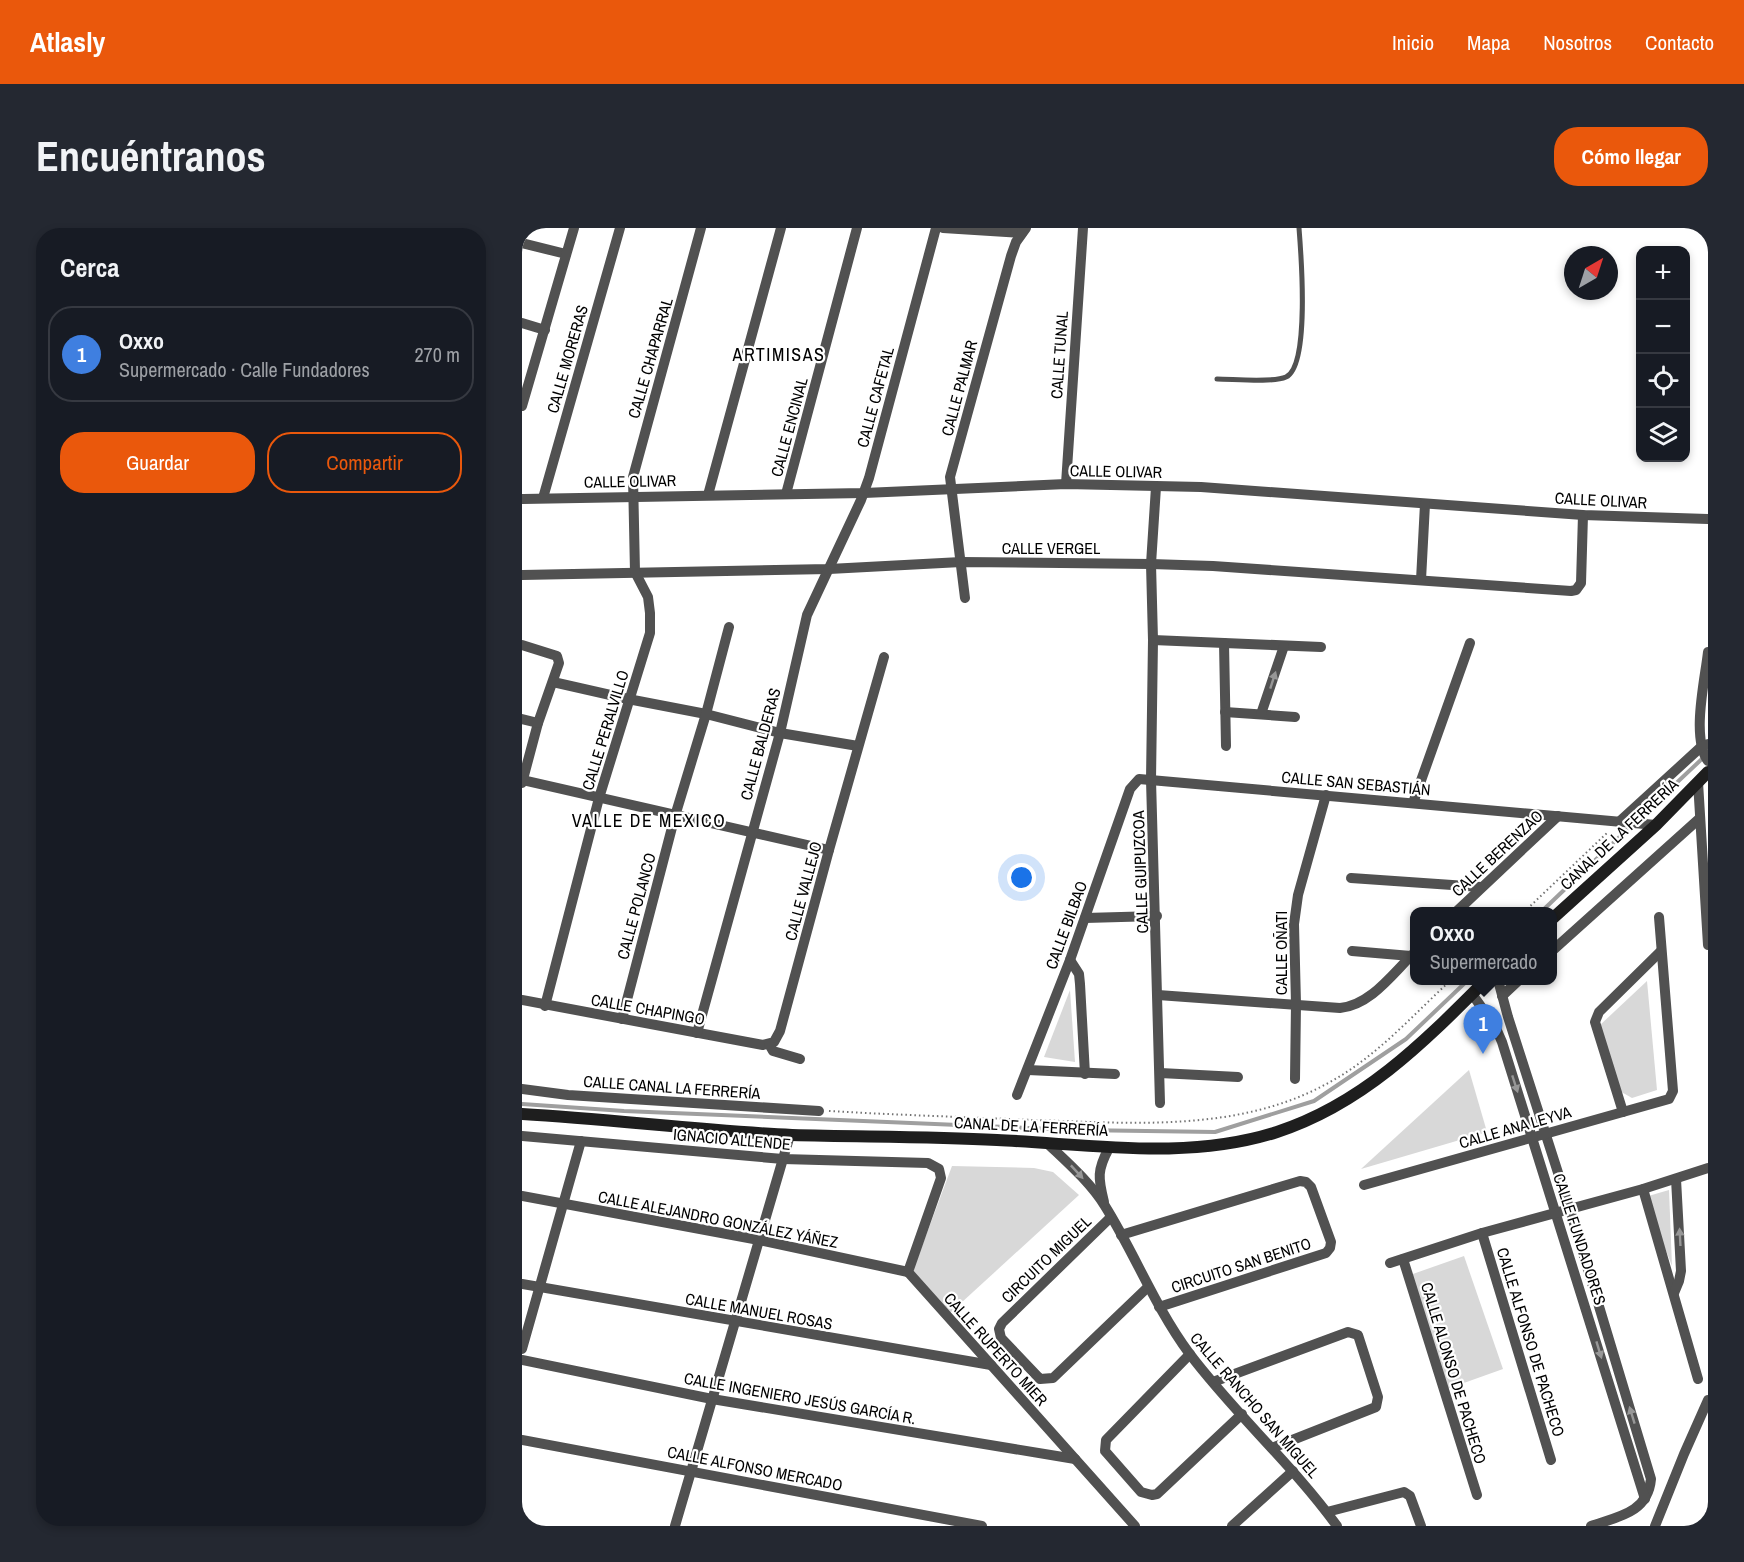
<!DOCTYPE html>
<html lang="es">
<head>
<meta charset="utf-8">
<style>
  :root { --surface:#171b24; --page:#242831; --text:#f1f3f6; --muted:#9ea1a6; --line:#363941; --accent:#ea580c }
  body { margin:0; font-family:"Archivo Narrow",sans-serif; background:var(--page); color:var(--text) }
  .controls { position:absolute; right:18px; top:18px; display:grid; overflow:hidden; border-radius:12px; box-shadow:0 3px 9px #0003 }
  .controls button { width:54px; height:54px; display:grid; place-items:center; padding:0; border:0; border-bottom:2px solid var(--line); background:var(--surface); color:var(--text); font:30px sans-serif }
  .compass { position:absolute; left:1042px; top:18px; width:54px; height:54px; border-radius:50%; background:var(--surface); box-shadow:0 3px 9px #0003; rotate:39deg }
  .you { position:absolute; left:500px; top:650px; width:21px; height:21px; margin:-15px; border:4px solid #fff; border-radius:50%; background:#1a73e8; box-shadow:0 0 0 9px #1a73e833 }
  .badge { display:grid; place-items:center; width:39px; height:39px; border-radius:50%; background:var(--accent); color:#fff; font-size:20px; font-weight:700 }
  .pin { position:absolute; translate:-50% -50px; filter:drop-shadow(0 2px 3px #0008) }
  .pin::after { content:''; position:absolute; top:32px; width:21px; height:18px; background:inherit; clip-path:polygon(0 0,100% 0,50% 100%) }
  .popup { position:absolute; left:888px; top:679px; width:147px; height:78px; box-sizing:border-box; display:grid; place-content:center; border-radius:12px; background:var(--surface); filter:drop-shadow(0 2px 4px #0005); font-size:20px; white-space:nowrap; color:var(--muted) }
  .popup b { font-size:22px; color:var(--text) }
  .popup::after { content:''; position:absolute; left:50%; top:100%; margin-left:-12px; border:12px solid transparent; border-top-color:var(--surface) }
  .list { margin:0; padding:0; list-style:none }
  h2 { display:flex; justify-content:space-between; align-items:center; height:78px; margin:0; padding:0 24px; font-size:26px }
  h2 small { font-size:20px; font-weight:400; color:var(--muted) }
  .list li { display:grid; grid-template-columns:39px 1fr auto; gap:18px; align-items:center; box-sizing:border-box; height:96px; margin:0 12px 12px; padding:0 12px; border:2px solid var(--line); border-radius:24px }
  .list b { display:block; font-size:22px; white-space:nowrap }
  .list p { margin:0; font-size:20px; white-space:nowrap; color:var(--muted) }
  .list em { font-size:20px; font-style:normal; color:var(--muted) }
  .actions { display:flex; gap:12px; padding:18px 24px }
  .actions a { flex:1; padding:14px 0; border:2px solid var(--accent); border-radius:24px; text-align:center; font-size:21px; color:var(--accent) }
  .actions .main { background:var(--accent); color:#fff }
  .icon { flex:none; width:33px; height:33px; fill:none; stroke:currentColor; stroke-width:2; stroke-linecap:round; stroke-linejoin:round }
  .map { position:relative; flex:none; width:1186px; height:1298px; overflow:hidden; border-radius:24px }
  header { display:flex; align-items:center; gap:36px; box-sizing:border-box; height:84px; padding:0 30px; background:var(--accent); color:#fff }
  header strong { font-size:28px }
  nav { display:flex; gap:33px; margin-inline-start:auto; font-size:21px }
  .intro { display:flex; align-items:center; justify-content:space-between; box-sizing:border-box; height:144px; padding:0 36px }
  h1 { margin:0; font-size:42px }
  .button { padding:15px 27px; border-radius:24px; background:var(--accent); color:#fff; font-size:21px; font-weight:700 }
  main { display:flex; gap:36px; padding:0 36px }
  aside { flex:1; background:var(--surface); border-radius:24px; box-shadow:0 3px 9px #0003 }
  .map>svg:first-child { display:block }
  .green { fill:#d8d8d8 }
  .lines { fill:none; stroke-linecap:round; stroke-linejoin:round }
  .stream { stroke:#9f9f9f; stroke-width:4 }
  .path { stroke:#737373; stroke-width:2; stroke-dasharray:1.5 3; stroke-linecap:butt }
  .lane { stroke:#515151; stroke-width:5 }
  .street { stroke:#515151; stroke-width:10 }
  .secondary { stroke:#1e1e1e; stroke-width:12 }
  .oneway { fill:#979797 }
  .labels { text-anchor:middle; stroke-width:4.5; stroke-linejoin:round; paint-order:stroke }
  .street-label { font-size:16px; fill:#000; stroke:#fff }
  .neighbourhood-label { font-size:18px; letter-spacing:1.5px; fill:#000; stroke:#fff }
</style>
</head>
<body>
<header>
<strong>Atlasly</strong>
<nav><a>Inicio</a><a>Mapa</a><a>Nosotros</a><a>Contacto</a></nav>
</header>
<div class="intro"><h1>Encuéntranos</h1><a class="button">Cómo llegar</a></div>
<main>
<aside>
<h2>Cerca<small></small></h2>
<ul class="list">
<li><span class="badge" style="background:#3f7fe0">1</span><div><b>Oxxo</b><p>Supermercado · Calle Fundadores</p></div><em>270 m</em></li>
</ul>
<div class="actions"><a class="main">Guardar</a><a>Compartir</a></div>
</aside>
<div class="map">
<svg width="1186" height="1298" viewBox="0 0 1186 1298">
  <rect width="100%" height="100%" fill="#fff"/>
  <g class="green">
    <polygon points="1125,753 1135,862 1110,870 1096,862 1077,798"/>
    <polygon points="548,762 553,834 522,829"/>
    <polygon points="947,842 965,904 839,941"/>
    <polygon points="430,938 512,940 531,944 557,967 427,1086 390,1045"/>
    <polygon points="1147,962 1150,1038 1123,969"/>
    <polygon points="942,1028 981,1141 925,1161 888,1047"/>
  </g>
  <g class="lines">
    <g class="stream">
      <polyline points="1115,592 1182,529"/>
      <polyline points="1019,684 1110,597"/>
      <polyline points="0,876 102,883 555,902 693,904 792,873 884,811 946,752"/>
    </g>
    <g class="path">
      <polyline points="1002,684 1086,604"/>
      <path d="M307 883C375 887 443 889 511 892 611 895 717 905 808 854 854 829 890 788 929 752"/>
    </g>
    <path class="lane" d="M695 151C711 151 751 155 764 149 788 138 779 25 777 0"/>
    <g class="street">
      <polyline points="421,0 500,5"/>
      <polyline points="0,15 44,26"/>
      <polyline points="0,95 23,102"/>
      <polyline points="0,178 52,0"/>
      <polyline points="544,256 561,0"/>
      <polyline points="634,259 629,336 631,412 629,552 638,875"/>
      <polyline points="264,266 335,0"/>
      <polyline points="186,267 259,0"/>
      <polyline points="21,270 98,0"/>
      <polyline points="1,271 342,265 544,256 679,259 1061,287 1186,291"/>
      <polyline points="0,347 307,341 439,334 629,336 691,338 1049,363 1054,362 1059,355 1061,287"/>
      <polyline points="899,352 903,276"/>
      <polyline points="443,370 428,249 489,28 494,14 504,0"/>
      <polyline points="631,412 799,419"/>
      <polyline points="702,415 704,518"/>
      <polyline points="0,417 35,428 37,435 16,495 0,555"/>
      <path d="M1186 424C1183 452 1169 510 1186 533"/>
      <polyline points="31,454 106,471 184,486 258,505 336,518"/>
      <polyline points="703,484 773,489"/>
      <polyline points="739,486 762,418"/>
      <polyline points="0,491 16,495"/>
      <polyline points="1,552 307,622"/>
      <polyline points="1176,554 1186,717"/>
      <polyline points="891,575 948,415"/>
      <polyline points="1097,594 1179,519 1186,516"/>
      <polyline points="829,650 959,659"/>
      <polyline points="934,684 1036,588"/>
      <polyline points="563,690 635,688"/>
      <polyline points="830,723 889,728"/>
      <polyline points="1030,723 1178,590"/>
      <polyline points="548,732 557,746 558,756 563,846"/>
      <path d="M976 752 986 789 1048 982 1129 1251C1126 1285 1095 1289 1069 1298"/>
      <polyline points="950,766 973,798 980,814 1123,1271"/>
      <path d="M636 767 818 780C849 777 871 745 892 725"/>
      <polyline points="980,768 997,752"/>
      <polyline points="0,772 241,817 252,814 258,803 307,622 362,429"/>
      <polyline points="23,778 77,570 128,405 128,385 126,369 113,344 111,249 179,0"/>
      <polyline points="100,791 153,588 184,486 207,399"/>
      <polyline points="175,805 258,505 285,387 339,272 347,250 414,0"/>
      <polyline points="247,816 251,823 278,831"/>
      <polyline points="506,842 593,846"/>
      <polyline points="638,845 716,849"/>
      <polyline points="773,851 774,776 772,696 776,667 804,567"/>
      <polyline points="0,861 46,867 297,883"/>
      <polyline points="495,867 548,732 608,561 617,551 1134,597"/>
      <polyline points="1101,884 1073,794 1077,784 1139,723"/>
      <polyline points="0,908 261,931 406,935 417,941 419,950 386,1044 613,1298"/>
      <path d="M525 915C545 934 568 954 583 978 613 1026 633 1079 667 1125 712 1185 770 1236 815 1298"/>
      <polyline points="842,957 1147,871 1151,863 1137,689"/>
      <polyline points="1121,961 1176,1151"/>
      <polyline points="0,968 237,1012 386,1044"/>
      <path d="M582 974C576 950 575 942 587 920"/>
      <polyline points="589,989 480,1095 477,1101 479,1110 518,1151 531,1150 626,1059"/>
      <polyline points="960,1005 1029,1232"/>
      <polyline points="599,1007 778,953 784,954 789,959 809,1014 808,1020 804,1025 637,1079"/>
      <polyline points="881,1031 955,1267"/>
      <polyline points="868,1035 960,1005 1121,961 1186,940"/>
      <polyline points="0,1056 469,1137"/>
      <polyline points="1152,1065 1157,1053 1159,1043 1154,951"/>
      <polyline points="0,1121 59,913"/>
      <polyline points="668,1126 584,1212 583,1223 619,1264 630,1267 635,1266 720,1186"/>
      <polyline points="0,1132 190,1171 553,1231"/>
      <polyline points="691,1154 826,1104 836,1107 856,1169 854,1179 750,1220"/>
      <polyline points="0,1212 460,1298"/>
      <polyline points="805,1284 882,1264 888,1268 899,1298"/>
      <polyline points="0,1297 5,1298"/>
      <polyline points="153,1298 268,907"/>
      <polyline points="710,1298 771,1243"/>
      <polyline points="1133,1298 1162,1226 1186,1172"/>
    </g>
    <g class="secondary">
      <polyline points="1030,691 1134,597 1186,544"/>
      <path d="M0 886C90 891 180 903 270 907 339 909 407 908 475 912 568 916 665 933 755 904 841 876 902 814 964 752"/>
    </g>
  </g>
  <defs><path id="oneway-solid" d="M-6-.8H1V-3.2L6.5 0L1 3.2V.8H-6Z" transform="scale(1.5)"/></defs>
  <g class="oneway">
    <use href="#oneway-solid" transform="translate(751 452) rotate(-72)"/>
    <use href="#oneway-solid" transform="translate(993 856) rotate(72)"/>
    <use href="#oneway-solid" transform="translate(555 944) rotate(47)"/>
    <use href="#oneway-solid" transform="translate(1158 1009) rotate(-93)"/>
    <use href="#oneway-solid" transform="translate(1077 1122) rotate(73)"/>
    <use href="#oneway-solid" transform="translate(1110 1187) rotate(-107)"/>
  </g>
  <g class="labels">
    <g class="street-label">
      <text transform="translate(537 127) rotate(-86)" y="6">CALLE TUNAL</text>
      <text transform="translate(128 130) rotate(-74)" y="6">CALLE CHAPARRAL</text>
      <text transform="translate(45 131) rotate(-74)" y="6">CALLE MORERAS</text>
      <text transform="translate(437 160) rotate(-75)" y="6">CALLE PALMAR</text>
      <text transform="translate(353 169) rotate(-75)" y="6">CALLE CAFETAL</text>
      <text transform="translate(267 199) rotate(-75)" y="6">CALLE ENCINAL</text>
      <text transform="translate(594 243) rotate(1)" y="6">CALLE OLIVAR</text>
      <text transform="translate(108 253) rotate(-1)" y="6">CALLE OLIVAR</text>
      <text transform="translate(1079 272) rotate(3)" y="6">CALLE OLIVAR</text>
      <text x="529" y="326">CALLE VERGEL</text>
      <text transform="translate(83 502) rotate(-73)" y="6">CALLE PERALVILLO</text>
      <text transform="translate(238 516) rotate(-75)" y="6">CALLE BALDERAS</text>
      <text transform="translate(834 555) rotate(5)" y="6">CALLE SAN SEBASTIÁN</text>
      <text transform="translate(1097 606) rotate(-43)" y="6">CANAL DE LA FERRERÍA</text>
      <text transform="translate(975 625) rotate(-43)" y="6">CALLE BERENZAO</text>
      <text transform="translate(618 644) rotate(-92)" y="6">CALLE GUIPUZCOA</text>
      <text transform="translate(281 663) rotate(-75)" y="6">CALLE VALLEJO</text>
      <text transform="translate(114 678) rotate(-75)" y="6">CALLE POLANCO</text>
      <text transform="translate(544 697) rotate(-70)" y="6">CALLE BILBAO</text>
      <text transform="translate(759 725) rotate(-90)" y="6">CALLE OÑATI</text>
      <text transform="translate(126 781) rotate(10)" y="6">CALLE CHAPINGO</text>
      <text transform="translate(150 859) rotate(4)" y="6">CALLE CANAL LA FERRERÍA</text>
      <text transform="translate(509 898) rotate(3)" y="6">CANAL DE LA FERRERÍA</text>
      <text transform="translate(993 899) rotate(-16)" y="6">CALLE ANA LEYVA</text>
      <text transform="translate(210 911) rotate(5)" y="6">IGNACIO ALLENDE</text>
      <text transform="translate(196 991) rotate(11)" y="6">CALLE ALEJANDRO GONZÁLEZ YÁÑEZ</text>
      <text transform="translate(1058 1011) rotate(72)" y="6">CALLE FUNDADORES</text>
      <text transform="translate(524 1031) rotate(-44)" y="6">CIRCUITO MIGUEL</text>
      <text transform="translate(719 1037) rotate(-18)" y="6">CIRCUITO SAN BENITO</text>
      <text transform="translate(237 1083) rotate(10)" y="6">CALLE MANUEL ROSAS</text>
      <text transform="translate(1009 1114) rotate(73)" y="6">CALLE ALFONSO DE PACHECO</text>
      <text transform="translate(474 1121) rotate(48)" y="6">CALLE RUPERTO MIER</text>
      <text transform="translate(932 1145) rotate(73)" y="6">CALLE ALONSO DE PACHECO</text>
      <text transform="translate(278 1170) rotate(10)" y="6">CALLE INGENIERO JESÚS GARCÍA R.</text>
      <text transform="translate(733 1177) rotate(49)" y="6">CALLE RANCHO SAN MIGUEL</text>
      <text transform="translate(233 1240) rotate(11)" y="6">CALLE ALFONSO MERCADO</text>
    </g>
    <g class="neighbourhood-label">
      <text x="257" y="133">ARTIMISAS</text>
      <text x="127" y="599">VALLE DE MEXICO</text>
    </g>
  </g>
</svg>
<div class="controls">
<button>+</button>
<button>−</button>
<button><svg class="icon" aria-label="locate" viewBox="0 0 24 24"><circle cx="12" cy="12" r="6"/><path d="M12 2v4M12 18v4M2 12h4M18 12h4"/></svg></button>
<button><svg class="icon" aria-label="layers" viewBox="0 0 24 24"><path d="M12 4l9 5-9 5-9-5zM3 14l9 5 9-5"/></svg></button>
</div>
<svg class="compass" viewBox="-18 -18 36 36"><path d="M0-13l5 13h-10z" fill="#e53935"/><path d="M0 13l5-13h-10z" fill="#9ea1a6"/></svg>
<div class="you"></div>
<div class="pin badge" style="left:961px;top:826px;background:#3f7fe0">1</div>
<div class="popup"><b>Oxxo</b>Supermercado</div>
</div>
</main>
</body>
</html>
